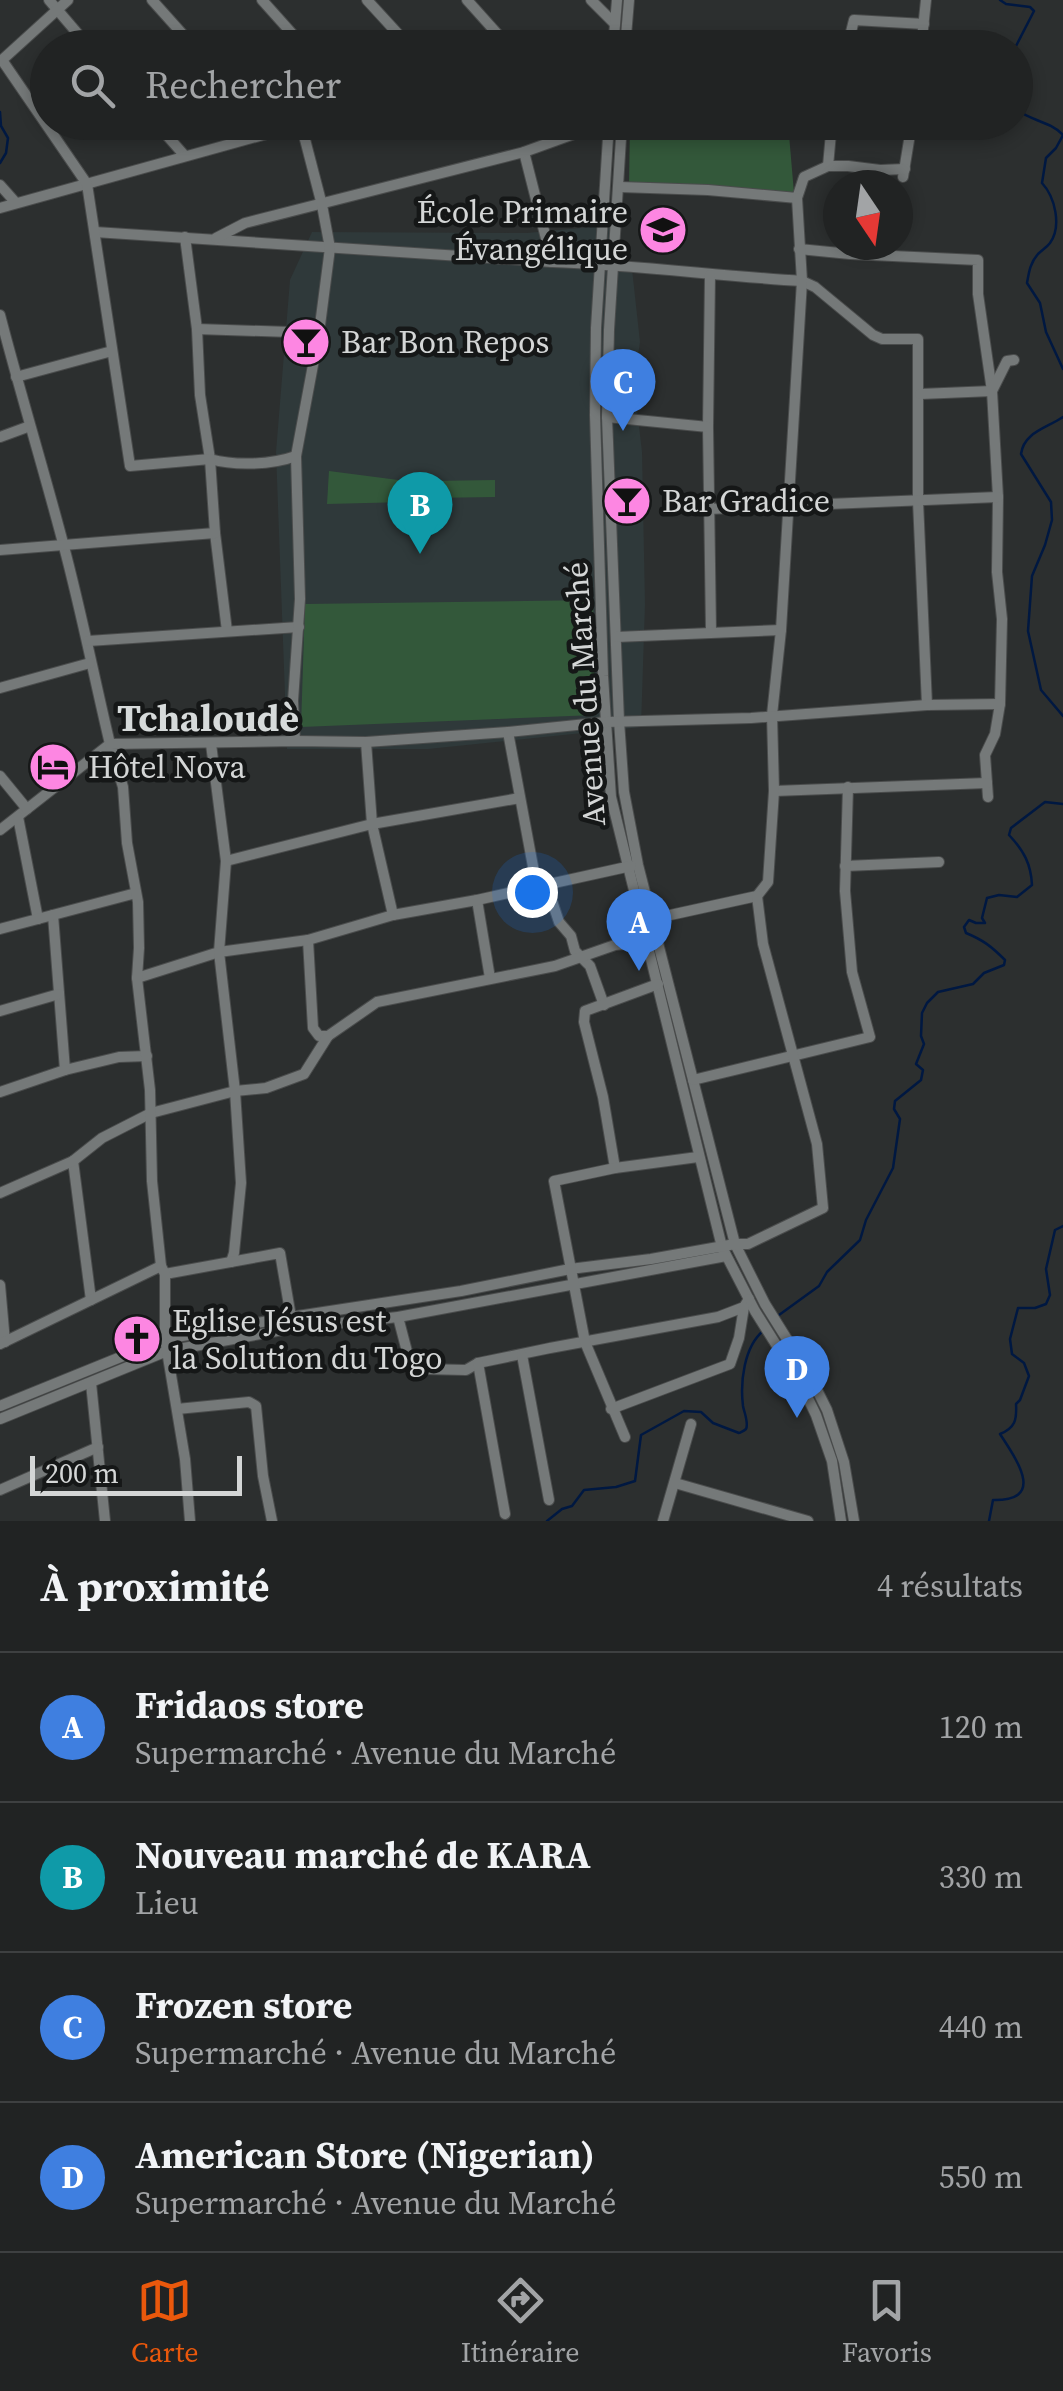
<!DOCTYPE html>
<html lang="fr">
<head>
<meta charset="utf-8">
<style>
  :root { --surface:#212323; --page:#2d2f30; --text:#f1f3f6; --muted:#a2a4a6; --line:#3e4041; --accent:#ea580c }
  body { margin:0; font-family:"Source Serif 4",serif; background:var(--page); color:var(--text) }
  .compass { position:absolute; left:823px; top:170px; width:90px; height:90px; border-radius:50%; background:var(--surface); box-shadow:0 5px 15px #0003; rotate:167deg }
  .scale { position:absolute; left:30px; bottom:25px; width:212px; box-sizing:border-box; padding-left:10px; border:5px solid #d4d6d6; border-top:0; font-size:28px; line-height:35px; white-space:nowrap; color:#d4d6d6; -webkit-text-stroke:8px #151717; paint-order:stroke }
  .you { position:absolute; left:532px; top:892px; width:35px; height:35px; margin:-25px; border:8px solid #fff; border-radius:50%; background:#1a73e8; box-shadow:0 0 0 15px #1a73e833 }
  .badge { display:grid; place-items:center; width:65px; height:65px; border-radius:50%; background:var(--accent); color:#fff; font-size:32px; font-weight:700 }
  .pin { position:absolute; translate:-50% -82px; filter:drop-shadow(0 2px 5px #0008) }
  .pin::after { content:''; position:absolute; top:52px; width:35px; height:30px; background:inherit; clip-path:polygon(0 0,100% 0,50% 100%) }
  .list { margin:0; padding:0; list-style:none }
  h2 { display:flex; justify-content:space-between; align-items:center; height:130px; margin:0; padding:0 40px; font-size:42px }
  h2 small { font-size:32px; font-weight:400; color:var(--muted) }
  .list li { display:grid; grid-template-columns:65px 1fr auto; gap:30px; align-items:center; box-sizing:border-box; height:150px; padding:0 40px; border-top:2px solid var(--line) }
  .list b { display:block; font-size:38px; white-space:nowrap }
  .list p { margin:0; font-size:32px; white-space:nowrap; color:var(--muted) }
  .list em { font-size:32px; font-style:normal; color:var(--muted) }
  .icon { flex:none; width:55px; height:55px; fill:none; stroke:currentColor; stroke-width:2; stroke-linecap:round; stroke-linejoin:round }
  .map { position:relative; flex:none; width:1063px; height:1521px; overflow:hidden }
  .search { position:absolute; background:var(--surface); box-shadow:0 5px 15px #0003; left:30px; right:30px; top:30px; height:110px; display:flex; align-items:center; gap:25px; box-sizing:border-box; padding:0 35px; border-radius:55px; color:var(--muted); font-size:38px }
  .sheet { height:730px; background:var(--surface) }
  nav { display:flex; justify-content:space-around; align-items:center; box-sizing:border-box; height:140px; border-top:2px solid var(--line); background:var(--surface); font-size:28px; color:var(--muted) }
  nav a { display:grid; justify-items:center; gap:5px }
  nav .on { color:var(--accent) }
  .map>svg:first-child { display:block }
  .built { fill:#2f393a }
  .green { fill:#33583a }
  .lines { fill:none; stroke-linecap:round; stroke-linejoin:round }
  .stream { stroke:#001841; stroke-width:2.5 }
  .minor-casing { stroke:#4a4c4c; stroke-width:12 }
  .minor { stroke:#757979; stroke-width:10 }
  .labels { text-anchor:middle; stroke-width:9; stroke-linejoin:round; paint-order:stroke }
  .poi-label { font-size:32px; fill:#d4d6d6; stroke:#151717; text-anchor:start }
  .street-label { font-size:32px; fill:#d4d6d6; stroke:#151717 }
  .quarter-label { font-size:38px; font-weight:bold; fill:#d6dada; stroke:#151717 }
</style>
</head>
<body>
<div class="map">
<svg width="1063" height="1521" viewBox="0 0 1063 1521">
  <rect width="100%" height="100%" fill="#2c2f2f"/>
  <polygon class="built" points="612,225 632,269 640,342 634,383 642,452 645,604 641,727 428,749 287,749 276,452 290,280 312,232 527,233"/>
  <g class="green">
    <polygon points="630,123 788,123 794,193 629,185"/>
    <polygon points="329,471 406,481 406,502 327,504"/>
    <polygon points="495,480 495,497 430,498 430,481"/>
    <polygon points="593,600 595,715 301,727 305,604"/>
  </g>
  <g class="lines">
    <g class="stream">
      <polyline points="1000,0 1006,4 1030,7 1034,11 1015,48"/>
      <path d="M1016 109C1030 121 1050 121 1063 135L1056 148 1046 158 1042 183C1055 197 1062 226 1050 243 1047 247 1042 250 1038 254 1030 263 1029 272 1027 283L1040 303 1046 332 1063 369"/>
      <polyline points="0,112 1,126 8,138 6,153 0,163"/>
      <path d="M1063 417C1047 428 1024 432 1021 454L1051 502 1052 520 1045 545 1032 576 1028 631 1041 690 1063 716"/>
      <path d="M779 1315 819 1286 827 1272 860 1240 866 1220 893 1168 900 1119 894 1109 895 1101 921 1080 923 1070 916 1064 924 1044 921 1036 922 1013 927 1003 938 992 973 984 984 973 1004 965 1005 960C991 946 983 940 966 933L964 927 969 920 976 923H985L982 918 987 898 999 895 1017 897 1032 885C1031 864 1024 851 1009 835L1011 828 1045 802 1063 804"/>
      <path d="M547 1521 562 1509 572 1506 584 1490 616 1487 635 1481 641 1435 684 1411 701 1412 713 1423 739 1433C741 1432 744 1431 746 1429 749 1423 744 1412 743 1406 740 1382 744 1347 763 1331"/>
      <path d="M989 1521 993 1500C1047 1501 1016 1459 1000 1434 1015 1428 1017 1420 1016 1404L1020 1400 1029 1376 1024 1363 1012 1354 1010 1339 1018 1308H1035L1046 1304 1050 1295 1046 1269 1055 1230 1063 1226"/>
    </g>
    <g class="minor-casing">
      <g id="minor">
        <polyline points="49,0 90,48"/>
        <polyline points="152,0 195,48"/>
        <polyline points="262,0 305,48"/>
        <polyline points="367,0 411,48"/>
        <polyline points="467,0 510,48"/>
        <polyline points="591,0 615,24"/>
        <polyline points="571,48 614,35 699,48"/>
        <polyline points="613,48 617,0"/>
        <polyline points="625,48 629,0"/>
        <polyline points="847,48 854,20 924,24"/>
        <polyline points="921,48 926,0"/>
        <polyline points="155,122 185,156"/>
        <polyline points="609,122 596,328 595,415 603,676 611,797 722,1247 755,1311 802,1386 816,1415 832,1461 841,1521"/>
        <polyline points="622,122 609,330 607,417 619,721 624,792 638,865 735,1244 765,1304 810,1376 827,1410 844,1462 854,1521"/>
        <polyline points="524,152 552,262"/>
        <polyline points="828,166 832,122"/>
        <polyline points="903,177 912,122"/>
        <polyline points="0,185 16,203"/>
        <polyline points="620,187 708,190 797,198 804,177 828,166 848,166 880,170 905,169"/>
        <polyline points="0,208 306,123"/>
        <path d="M95 232 552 262C636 265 719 276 802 281L815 287 873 335 882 339H918V501L927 705"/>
        <polyline points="185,237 197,329"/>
        <polyline points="216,238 245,223 524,152 607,122"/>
        <polyline points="799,249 850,254 978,260 978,294 992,391 998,497 997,572 1002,619 1000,704 995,734 985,755 988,797"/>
        <polyline points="710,275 708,427 711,632"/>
        <path d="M0 315C20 392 43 467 63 543 81 610 94 677 110 744L0 830"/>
        <polyline points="16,377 112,351"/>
        <polyline points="920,394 992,391 1007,361 1014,360"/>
        <polyline points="607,417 708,427"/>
        <polyline points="0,437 30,426"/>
        <path d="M296 456C271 465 235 466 210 459L200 395 197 329 319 333"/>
        <polyline points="708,509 998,497"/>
        <polyline points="215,533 227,631"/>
        <polyline points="0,550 215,533 210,459 130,466 87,184 2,60 68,0"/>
        <polyline points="616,637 781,630"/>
        <polyline points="88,641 299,627"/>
        <polyline points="0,688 90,663"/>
        <polyline points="508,732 537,888"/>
        <polyline points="295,741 293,701 300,599 296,456 319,333 330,248 322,205 301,124"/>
        <polyline points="366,742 372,824 393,915"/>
        <polyline points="0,776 27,809"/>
        <polyline points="774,791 987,783"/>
        <polyline points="18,817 38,919"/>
        <polyline points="226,861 372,824 520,798"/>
        <polyline points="845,866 939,862"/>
        <polyline points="547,886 559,922 571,936 575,951 590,966 604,1005"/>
        <polyline points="477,900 490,978"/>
        <polyline points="53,915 65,1070 119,1057 147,1056"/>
        <polyline points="652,919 757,896 768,882 774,791 772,715 781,630 802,281 797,198"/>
        <polyline points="0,929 136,893"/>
        <polyline points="308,940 313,1028 319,1036 328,1036 377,1002 555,966 615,945 645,942"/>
        <polyline points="137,978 219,952 226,861 211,744"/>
        <polyline points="0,1011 59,994"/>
        <polyline points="693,1080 870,1037 852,972 845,891 848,787"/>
        <polyline points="0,1092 65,1070"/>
        <polyline points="73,1161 91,1300"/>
        <polyline points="615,1168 603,1097 584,1022 585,1011 658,984"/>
        <polyline points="0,1193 73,1161 102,1138 151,1113 235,1091 266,1088 304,1074 328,1036"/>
        <polyline points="231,1262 234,1253 241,1183 235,1091 219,952 308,940 393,915 477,900 631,866"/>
        <polyline points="165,1274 280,1253 291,1317"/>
        <polyline points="0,1285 5,1342"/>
        <polyline points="398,1317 410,1363 423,1369 466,1370 478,1363 550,1348 718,1317 744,1307 749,1299"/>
        <polyline points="0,1344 161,1266"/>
        <polyline points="522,1355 549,1500"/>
        <polyline points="478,1363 505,1514"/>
        <polyline points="91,1383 105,1521"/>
        <polyline points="0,1406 165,1339 291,1317 461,1291 570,1269 651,1259 735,1244 748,1244 823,1208 817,1144 763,944 757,896"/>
        <polyline points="177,1409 249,1402 256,1406 263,1476 272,1521"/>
        <polyline points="611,1409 730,1364 739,1338 744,1307"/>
        <polyline points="0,1419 167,1351 294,1328 398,1317 726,1256"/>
        <polyline points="625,1437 585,1342 554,1181 615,1168 698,1157"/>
        <polyline points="675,1483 808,1521"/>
        <polyline points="0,1490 98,1447"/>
        <polyline points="190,1521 185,1459 165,1339 165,1274 161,1266 152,1181 150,1090 137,978 139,948 138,902 127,843 123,787 110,744 295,741 366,742 508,732 606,722 751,718 927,705 1000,704"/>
        <polyline points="663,1521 691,1424"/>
      </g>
    </g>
    <use href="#minor" class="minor"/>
  </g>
  <defs>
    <g id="school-disc" transform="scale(2.5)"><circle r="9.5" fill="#fd86e2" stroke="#151717"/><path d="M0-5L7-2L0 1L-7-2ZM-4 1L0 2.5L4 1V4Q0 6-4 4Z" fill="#111"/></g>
    <g id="bar-disc" transform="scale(2.5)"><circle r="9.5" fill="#fd86e2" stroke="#151717"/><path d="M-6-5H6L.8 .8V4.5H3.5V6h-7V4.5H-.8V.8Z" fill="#111"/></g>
    <g id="hotel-disc" transform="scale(2.5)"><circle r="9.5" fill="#fd86e2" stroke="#151717"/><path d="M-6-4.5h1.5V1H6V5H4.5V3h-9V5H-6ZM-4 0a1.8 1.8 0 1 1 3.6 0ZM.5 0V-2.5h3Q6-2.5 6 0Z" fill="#111"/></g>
    <g id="church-disc" transform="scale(2.5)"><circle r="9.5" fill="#fd86e2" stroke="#151717"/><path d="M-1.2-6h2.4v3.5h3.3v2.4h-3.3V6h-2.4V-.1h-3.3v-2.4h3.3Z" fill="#111"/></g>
  </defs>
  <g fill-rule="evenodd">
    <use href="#school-disc" x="663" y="230"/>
    <use href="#bar-disc" x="306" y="342"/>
    <use href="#bar-disc" x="627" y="501"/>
    <use href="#hotel-disc" x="53" y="767"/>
    <use href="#church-disc" x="137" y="1339"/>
  </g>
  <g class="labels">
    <g class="poi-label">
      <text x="628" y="223" text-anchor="end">École Primaire<tspan x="628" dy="37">Évangélique</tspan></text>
      <text x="341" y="353">Bar Bon Repos</text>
      <text x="662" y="512">Bar Gradice</text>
      <text x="88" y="778">Hôtel Nova</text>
      <text x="172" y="1332">Eglise Jésus est<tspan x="172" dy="37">la Solution du Togo</tspan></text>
    </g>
    <g class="street-label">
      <text transform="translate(585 694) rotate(-94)" y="11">Avenue du Marché</text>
    </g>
    <g class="quarter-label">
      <text x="208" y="731">Tchaloudè</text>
    </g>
  </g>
</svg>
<svg class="compass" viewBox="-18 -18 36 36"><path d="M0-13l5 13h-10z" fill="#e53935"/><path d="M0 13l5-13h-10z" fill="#a2a4a6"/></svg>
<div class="scale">200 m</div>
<div class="you"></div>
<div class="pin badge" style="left:639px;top:971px;background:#3f7fe0">A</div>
<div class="pin badge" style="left:420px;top:554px;background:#0f9aa8">B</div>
<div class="pin badge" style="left:623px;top:431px;background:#3f7fe0">C</div>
<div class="pin badge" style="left:797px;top:1418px;background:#3f7fe0">D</div>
<div class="search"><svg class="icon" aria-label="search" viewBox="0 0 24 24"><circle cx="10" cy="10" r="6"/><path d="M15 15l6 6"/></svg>Rechercher</div>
</div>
<section class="sheet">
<h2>À proximité<small>4 résultats</small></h2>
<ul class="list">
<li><span class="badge" style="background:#3f7fe0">A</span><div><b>Fridaos store</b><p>Supermarché · Avenue du Marché</p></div><em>120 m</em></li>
<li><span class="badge" style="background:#0f9aa8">B</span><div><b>Nouveau marché de KARA</b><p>Lieu</p></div><em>330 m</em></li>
<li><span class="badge" style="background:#3f7fe0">C</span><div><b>Frozen store</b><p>Supermarché · Avenue du Marché</p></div><em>440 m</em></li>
<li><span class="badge" style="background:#3f7fe0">D</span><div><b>American Store (Nigerian)</b><p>Supermarché · Avenue du Marché</p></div><em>550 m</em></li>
</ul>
</section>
<nav>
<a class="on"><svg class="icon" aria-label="map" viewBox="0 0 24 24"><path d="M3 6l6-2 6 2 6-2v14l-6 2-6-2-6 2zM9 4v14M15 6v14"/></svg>Carte</a>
<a><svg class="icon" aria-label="directions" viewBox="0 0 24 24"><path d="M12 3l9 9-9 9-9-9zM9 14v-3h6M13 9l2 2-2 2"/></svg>Itinéraire</a>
<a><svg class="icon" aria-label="saved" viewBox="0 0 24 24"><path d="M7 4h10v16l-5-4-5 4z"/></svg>Favoris</a>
</nav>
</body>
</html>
